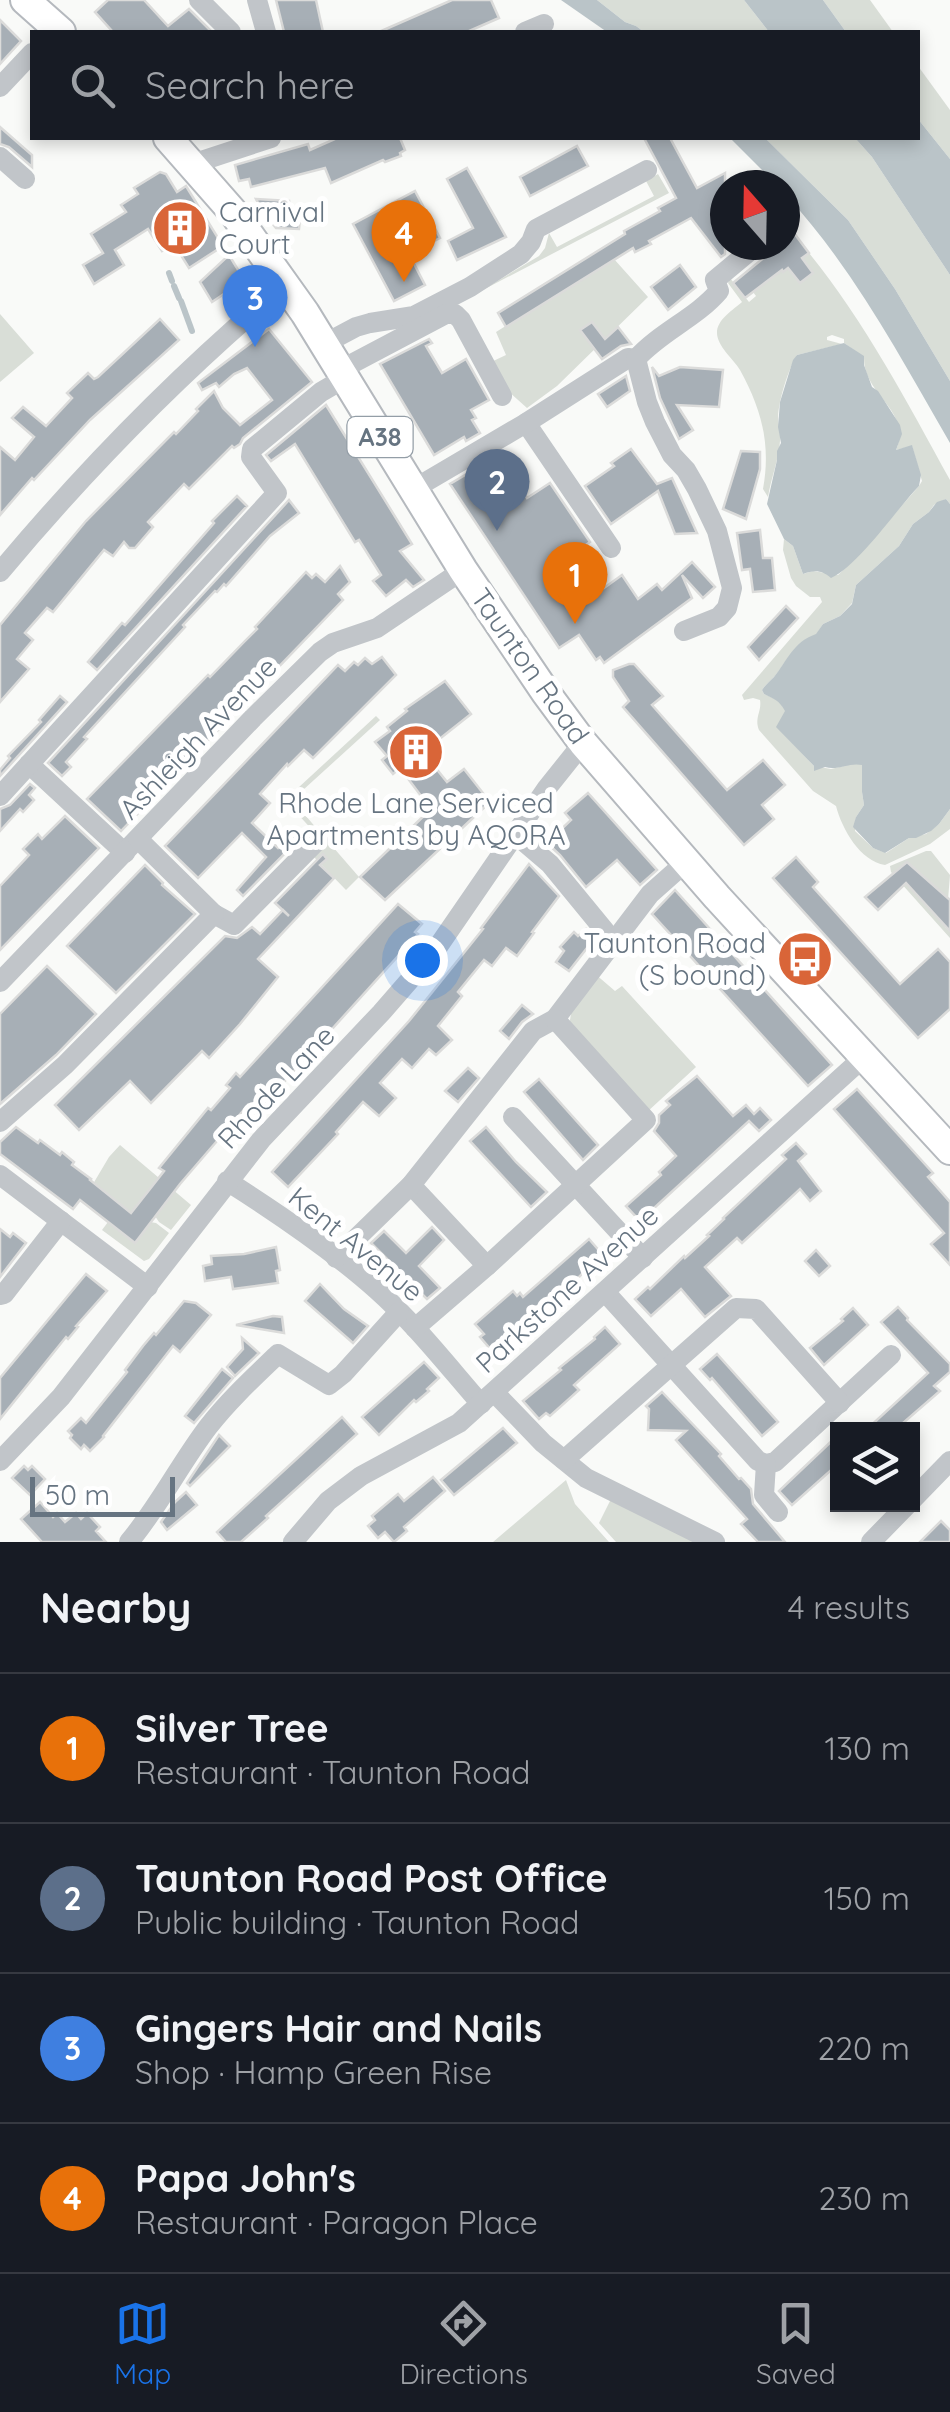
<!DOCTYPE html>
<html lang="en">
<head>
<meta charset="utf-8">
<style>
  :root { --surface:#171b24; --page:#242831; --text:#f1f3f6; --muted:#9ea1a6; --line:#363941; --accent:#1a73e8 }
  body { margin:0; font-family:Quicksand,sans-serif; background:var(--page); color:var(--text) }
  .controls { position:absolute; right:30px; bottom:30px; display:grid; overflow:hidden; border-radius:0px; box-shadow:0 5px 15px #0003 }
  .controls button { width:90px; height:90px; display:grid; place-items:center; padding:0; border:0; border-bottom:2px solid var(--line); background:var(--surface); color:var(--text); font:50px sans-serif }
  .compass { position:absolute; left:710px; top:170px; width:90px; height:90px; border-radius:50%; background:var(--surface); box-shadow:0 5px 15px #0003; rotate:340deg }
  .scale { position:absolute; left:30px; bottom:25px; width:145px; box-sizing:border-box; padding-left:10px; border:5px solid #667481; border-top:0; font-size:28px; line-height:35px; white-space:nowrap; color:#667481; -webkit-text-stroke:8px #fff; paint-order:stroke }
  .you { position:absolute; left:422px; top:960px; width:35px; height:35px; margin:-25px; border:8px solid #fff; border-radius:50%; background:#1a73e8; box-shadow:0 0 0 15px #1a73e833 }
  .badge { display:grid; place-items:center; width:65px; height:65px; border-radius:50%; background:var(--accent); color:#fff; font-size:32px; font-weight:700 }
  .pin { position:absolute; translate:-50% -82px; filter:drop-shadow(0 2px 5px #0008) }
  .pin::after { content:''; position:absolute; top:52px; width:35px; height:30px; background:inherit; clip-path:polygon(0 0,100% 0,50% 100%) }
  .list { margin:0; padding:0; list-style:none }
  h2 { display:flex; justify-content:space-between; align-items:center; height:130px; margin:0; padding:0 40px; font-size:42px }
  h2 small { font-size:32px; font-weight:400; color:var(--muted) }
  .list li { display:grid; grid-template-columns:65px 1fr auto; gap:30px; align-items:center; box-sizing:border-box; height:150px; padding:0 40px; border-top:2px solid var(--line) }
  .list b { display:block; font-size:38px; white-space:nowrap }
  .list p { margin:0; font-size:32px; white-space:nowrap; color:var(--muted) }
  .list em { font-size:32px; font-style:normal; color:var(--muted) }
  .icon { flex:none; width:55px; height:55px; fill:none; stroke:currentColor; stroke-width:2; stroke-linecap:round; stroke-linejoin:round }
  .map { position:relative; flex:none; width:950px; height:1542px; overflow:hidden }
  .search { position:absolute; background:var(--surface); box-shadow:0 5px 15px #0003; left:30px; right:30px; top:30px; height:110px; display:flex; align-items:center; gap:25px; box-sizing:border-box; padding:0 35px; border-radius:0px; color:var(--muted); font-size:38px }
  .sheet { height:730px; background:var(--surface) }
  nav { display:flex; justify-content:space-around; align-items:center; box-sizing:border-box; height:140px; border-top:2px solid var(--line); background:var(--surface); font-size:28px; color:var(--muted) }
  nav a { display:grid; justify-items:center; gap:5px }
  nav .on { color:var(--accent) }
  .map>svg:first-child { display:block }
  .green { fill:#d9ded7 }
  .water { fill:#bac4c8 }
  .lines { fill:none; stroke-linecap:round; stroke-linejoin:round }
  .stream { stroke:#bac4c8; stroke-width:6 }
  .building { fill:#a7afb6; stroke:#dbdbda; stroke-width:2.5 }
  .major-casing { stroke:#b5b9be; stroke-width:32 }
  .minor { stroke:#c1c5c9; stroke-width:20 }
  .major { stroke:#fff; stroke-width:28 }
  .labels { text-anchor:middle; stroke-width:10; stroke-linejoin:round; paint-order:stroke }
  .shield { fill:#fff; stroke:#949ea7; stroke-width:2.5 }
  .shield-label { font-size:25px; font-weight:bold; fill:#667481 }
  .poi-label { font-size:28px; fill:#667481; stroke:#fff; text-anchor:start }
  .street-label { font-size:28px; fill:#667481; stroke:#fff }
</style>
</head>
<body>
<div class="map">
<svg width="950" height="1542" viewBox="0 0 950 1542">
  <rect width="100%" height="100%" fill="#f9faf8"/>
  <g class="green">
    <polygon points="597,0 744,0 769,32 644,32 636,26 625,22"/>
    <polygon points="823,0 870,0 893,32 846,32"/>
    <polygon points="918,66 950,110 950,159 918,119"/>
    <polygon points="765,138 855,138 872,157 950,275 950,381 895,289 848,220"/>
    <polygon points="658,174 669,193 479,292 539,256 545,248 549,233 557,247 654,196 646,181"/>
    <path d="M809 253C865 322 907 402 950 480V504L946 499 934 505 929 512 913 524 899 546 856 585 852 603 840 616 823 624 816 635C794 642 787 662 774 677 770 681 765 685 762 690L764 694 778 700 786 711 777 727 814 766 831 769 856 763 862 764V792L864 805 856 817 855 831 873 848 886 853 909 838 926 834 939 824 950 809V829L930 844 885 865C860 861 842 829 836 806L813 791 759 730C754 718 762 711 760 700L753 698 744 700 742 695 822 602 820 597H810L796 586 791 578 783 550 784 539 793 546 803 574 813 571 838 575 856 558 919 486 922 481 912 446 896 450C913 410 863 396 864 357L844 343V339L832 335 827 337V340L842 344 797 355C788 370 779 399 778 417 778 425 781 434 780 441 779 459 771 478 768 497L763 489C771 445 762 410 740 370 733 358 716 346 717 331 719 318 733 310 742 302L728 283 730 278 749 302 756 296 753 292 782 270 788 268 800 283 813 273 802 258Z"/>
    <polygon points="614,259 648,297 557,386 527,408 500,384 489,363 506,355 496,332"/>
    <polygon points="0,314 34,353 0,382"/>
    <polygon points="376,716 380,720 292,800 318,830 315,833 285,800"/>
    <polygon points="326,839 359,877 346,890 311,854"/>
    <polygon points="926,851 931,851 950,875 948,900 950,922 945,927 950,932 950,938 891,872 890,866"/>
    <polygon points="594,973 615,991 622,986 696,1067 647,1112 569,1026 573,1002"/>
    <polygon points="120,1145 191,1205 171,1230 159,1222 155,1216 150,1222 156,1223 169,1233 149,1259 144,1261 102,1230 108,1222 105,1220 117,1203 93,1184 109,1157"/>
    <polygon points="566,1480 575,1504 609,1542 493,1542"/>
    <polygon points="612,1497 703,1542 616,1542 599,1523"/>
  </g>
  <g class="water">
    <polygon points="561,0 597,0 625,22 636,26 644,32 607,32"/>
    <polygon points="744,0 823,0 846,32 769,32"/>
    <polygon points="918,119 950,159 950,275 872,157 855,138 918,138"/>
    <path d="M730 138H765L848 220 895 289 950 381V443C899 355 854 269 785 194V185H777Z"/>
    <path d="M844 343 864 356V365L872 387 878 391 900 425 902 434 896 450 912 445 921 475 919 486C896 510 858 566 831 578 821 570 815 570 803 574L793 546 784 539 767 504 777 460V451L781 443 778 427 780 402 793 360 797 355Z"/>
    <path d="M946 499 950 504V809L939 824 931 831 916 838H909L885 853 873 848 853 827 856 817 864 805 862 792V765C849 762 838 771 825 767L814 771V766L776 727 785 711C779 700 774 699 764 694L762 690C765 685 770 681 774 677 787 661 793 642 816 634L823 624 840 616 852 604 856 585 899 546 913 524 929 512 937 502Z"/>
  </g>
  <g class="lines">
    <g class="stream">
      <polyline points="169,273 172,281"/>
      <polyline points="174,286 179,298"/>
      <polyline points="181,301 192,331"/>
    </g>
  </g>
  <g class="building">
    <polygon points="108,0 144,0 168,26 189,9 212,32 113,32 95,12"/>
    <polygon points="276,0 316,0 323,32 284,32"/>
    <polygon points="452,0 491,0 499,18 467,32 379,32"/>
    <polygon points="0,20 21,41 0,64"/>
    <polygon points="0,127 32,155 32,167 9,147 0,144"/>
    <polygon points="337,138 400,138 405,150 400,153 401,156 385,162 383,160 331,183 325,168 251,187 249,179 239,181 235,165 308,144 310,150"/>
    <polygon points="644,138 670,138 697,188 725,173 725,254 721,257 691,218 649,241 651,244 635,252 633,248 506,327 498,313 625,234 624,231 660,211 658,208 676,198"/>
    <polygon points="577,146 588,166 530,196 520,177"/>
    <polygon points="467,168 506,237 457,260 448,241 473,228 447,179"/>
    <polygon points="160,172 166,174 177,192 186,186 223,246 189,268 174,244 162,251 148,229 115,250 124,265 94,284 83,265 103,253 91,234 126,212 121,205 138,194 134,188"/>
    <polygon points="415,191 440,238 409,254 425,285 394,301 353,224"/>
    <polygon points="256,199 289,201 289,208 301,209 299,229 276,228 263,212"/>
    <polygon points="785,221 809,253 802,258 813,273 800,283 788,268 783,272 782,270 745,298 733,283 766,256 773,245 785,245"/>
    <polygon points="229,255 248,286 228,299 224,294 212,302 200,282"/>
    <polygon points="680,265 696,287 668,310 651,287"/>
    <polygon points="160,319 179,340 90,420 34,480 32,478 0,515 0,447 15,460 34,437 12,418 23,407 46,426 72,398 67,393 88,373 94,379 98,377"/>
    <polygon points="592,322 605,339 618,327 631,344 621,346 602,359 580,330"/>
    <polygon points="269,329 312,382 243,438 240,444 234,448 232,446 189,489 184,484 148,522 153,527 135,548 129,548 124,542 113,556 104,550 53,612 47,608 25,633 33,640 17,659 29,669 0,702 0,625 86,521 174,432 176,434 198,411 196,409 214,391 223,408 240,425 272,400 247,368 234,374 219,387 216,383 202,390 198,383"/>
    <polygon points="429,339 432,343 426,346 442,373 466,359 489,400 471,410 476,418 472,420 480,433 466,441 464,437 434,455 380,364"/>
    <polygon points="652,367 659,376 680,367 723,370 719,407 677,405 693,430 679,439 660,398"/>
    <polygon points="626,376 630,391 607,407 598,394"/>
    <polygon points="326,405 412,544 400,551 424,580 413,587 406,580 386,596 373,581 381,575 359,540 355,542 295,444 271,461 266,455"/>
    <polygon points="631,449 657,484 672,478 697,533 675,534 658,491 611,524 585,486 614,466 611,463"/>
    <polygon points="741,451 760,452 760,469 746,519 723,509"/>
    <polygon points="482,465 484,468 487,465 509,494 520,487 527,498 550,483 590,542 579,550 604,588 622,575 638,599 657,584 662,590 692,562 715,587 703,598 682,575 692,598 604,663 600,657 596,660 579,635 559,648 450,484"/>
    <polygon points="237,496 247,506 97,670 88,662 122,623 125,625 214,523 212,521"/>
    <polygon points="289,500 299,513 270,536 226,586 224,584 217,592 215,591 183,625 185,627 84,737 87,739 66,762 71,767 62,776 48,763"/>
    <polygon points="760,530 763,558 772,558 775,590 753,592 750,569 742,570 737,533"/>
    <polygon points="340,566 350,582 338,594 343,600 121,831 87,799 208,675 210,677 244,642 257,629 255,627 306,572 312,578 316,574 325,582"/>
    <polygon points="786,606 798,618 759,660 748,647"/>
    <polygon points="382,657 396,675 313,758 304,750 288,766 287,764 260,794 270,803 252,823 278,848 297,829 303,835 243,896 237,890 266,857 242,833 198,878 165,846 338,665 345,671 354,662 358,665 365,658 372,664"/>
    <polygon points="629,664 634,664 663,696 652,705 727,790 763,760 785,785 762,805 774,819 744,845 623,707 629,701 613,677 613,670"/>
    <polygon points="445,681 471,714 423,752 447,782 464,769 490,802 385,900 360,877 431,809 400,768 393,774 382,760 387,756 375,742 390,731 387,727 407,711 405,709"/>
    <polygon points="60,696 67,702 0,776 0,770 10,758 8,756 41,722 39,720"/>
    <polygon points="30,784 35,788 29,795 34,800 23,812 20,809 0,831 0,809 10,805"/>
    <polygon points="588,793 657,870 640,885 617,860 586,887 560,855 547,843 571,820 565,813"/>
    <polygon points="65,816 99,848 0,950 0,886 29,855 23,849 38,834 42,839"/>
    <polygon points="323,854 327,859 320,865 334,878 258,959 278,977 240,1024 209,1058 202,1051 151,1103 130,1081 79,1130 55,1105 225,936 237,938 252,927 260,934 283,910 289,916 275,903"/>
    <polygon points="796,857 818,882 813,887 900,984 938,949 950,962 950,1009 918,1038 773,878"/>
    <polygon points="907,862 950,900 950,931 906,883 878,910 865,897"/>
    <polygon points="529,864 559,896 532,932 534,933 517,956 506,948 492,966 484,960 458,992 462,996 438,1026 452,1040 436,1055 429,1049 412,1068 402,1059 380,1083 396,1098 379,1116 363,1102 336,1132 338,1134 288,1187 272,1172 409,1021 483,929 481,928"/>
    <polygon points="145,865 163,883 162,885 195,914 116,993 67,946"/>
    <polygon points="675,890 832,1065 808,1086 652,914"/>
    <polygon points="398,904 422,924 415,932 418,934 256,1113 248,1105 180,1184 135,1243 80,1200 73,1209 0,1154 0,1142 16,1127 38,1143 40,1140 60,1155 62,1152 74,1162 72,1165 91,1179 90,1180 131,1213 164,1171 159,1168 208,1108 211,1110 230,1088 226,1085 236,1073 240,1077"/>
    <polygon points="586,929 594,939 569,971 556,962 564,951 560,947 574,932 578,936"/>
    <polygon points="47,966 96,1014 56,1055 0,1104 0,1014"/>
    <polygon points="522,1005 533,1014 522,1022 509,1039 500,1031"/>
    <polygon points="468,1068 479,1078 458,1102 445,1091"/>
    <polygon points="697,1076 733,1116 746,1105 754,1114 760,1108 771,1120 759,1131 749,1121 640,1221 626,1206 661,1175 659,1172 676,1156 654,1131 659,1123 659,1115 670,1105 666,1101"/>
    <polygon points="539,1079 598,1145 583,1160 524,1092"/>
    <polygon points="857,1089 933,1173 928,1177 950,1202 950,1265 931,1244 944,1233 834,1109"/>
    <polygon points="486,1127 516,1162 547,1192 531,1207 470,1141"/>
    <polygon points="796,1143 806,1154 798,1161 821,1191 810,1201 800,1189 742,1243 737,1238 705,1267 731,1296 705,1317 681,1289 651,1316 635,1299 648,1287 650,1289 684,1256 685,1258 709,1236 707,1235 724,1219 723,1218 786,1159 782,1155"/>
    <polygon points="432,1227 444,1240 419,1266 440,1288 427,1299 371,1243 384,1231 406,1253"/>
    <polygon points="0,1229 10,1237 13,1233 26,1243 0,1277"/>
    <polygon points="589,1239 602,1254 569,1287 568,1285 540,1309 516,1332 517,1334 493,1352 480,1337 484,1334 475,1324 513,1291 517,1296 520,1293 523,1297"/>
    <polygon points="276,1247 280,1270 276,1271 278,1283 233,1289 231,1277 205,1281 203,1266 212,1264 211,1256 244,1254"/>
    <polygon points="816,1250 830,1266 819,1276 805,1261"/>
    <polygon points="86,1274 107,1291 76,1326 78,1327 68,1339 66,1337 0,1419 0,1378"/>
    <polygon points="320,1284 344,1309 368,1326 353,1343 305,1301"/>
    <polygon points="184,1301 196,1303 211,1315 180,1352 173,1346 103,1436 104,1437 90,1451 84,1445 81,1449 70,1438 72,1435 68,1431 81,1418 86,1423 127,1372 125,1370 143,1346 154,1333 156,1335"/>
    <polygon points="898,1307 908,1318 907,1320 950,1364 950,1372 934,1386 940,1391 895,1430 866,1430 928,1373 881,1322"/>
    <polygon points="853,1308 868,1325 824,1365 810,1348 843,1321 841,1319"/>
    <polygon points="273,1316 282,1317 284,1333 236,1325"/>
    <polygon points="605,1327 620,1344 574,1385 579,1390 550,1416 546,1413 539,1419 523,1401 561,1370 559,1368 595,1339 594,1337"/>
    <polygon points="242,1338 259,1353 235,1376 227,1367 243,1349"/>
    <polygon points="717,1354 778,1422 762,1436 712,1378 710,1380 700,1369"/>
    <polygon points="424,1362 439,1378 427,1389 429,1391 416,1402 414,1400 379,1435 362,1417"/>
    <polygon points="222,1369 233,1378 194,1423 185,1416"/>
    <polygon points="662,1392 721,1454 719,1456 739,1479 741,1478 751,1489 753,1504 785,1542 758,1542 741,1524 747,1519 676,1440 686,1431 648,1430 649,1409 646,1406"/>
    <polygon points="342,1417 357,1434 266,1516 268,1518 241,1542 226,1542 217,1532"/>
    <polygon points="503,1428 517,1443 454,1495 441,1480"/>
    <polygon points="219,1435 230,1446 190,1486 187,1483"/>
    <polygon points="838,1435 838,1464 792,1505 779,1491"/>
    <polygon points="24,1466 28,1470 32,1466 45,1479 30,1495 12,1478"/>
    <polygon points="433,1477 445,1491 404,1527 407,1531 394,1542 385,1532 378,1538 368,1526 375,1520 372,1516 398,1494 404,1501"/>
    <polygon points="186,1492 197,1505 167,1530 161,1522 175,1502"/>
    <polygon points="40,1502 53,1517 57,1513 65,1522 76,1513 81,1519 87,1513 100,1527 96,1531 106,1542 42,1542 21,1519"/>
    <polygon points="941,1521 950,1530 950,1542 920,1542"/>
  </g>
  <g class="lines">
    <g class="major-casing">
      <g id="major">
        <polyline points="25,0 61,32"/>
        <polyline points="168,138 233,212 305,313 463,570 546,693 583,743 717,897 950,1150"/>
      </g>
    </g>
    <g class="minor">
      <polyline points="199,0 231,32"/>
      <polyline points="257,0 266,32"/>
      <polyline points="525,32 544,24"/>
      <polyline points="0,87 32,53"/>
      <polyline points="0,157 25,179"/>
      <polyline points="192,164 271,138"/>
      <polyline points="324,344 356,327 370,323 414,316 470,287 521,254 531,242 536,229 647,170"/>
      <polyline points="340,370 446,314 455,314 461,320 502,396"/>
      <polyline points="526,423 611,548"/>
      <polyline points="412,490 526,423 628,358 636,359"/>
      <path d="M0 572C87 468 181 372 285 285"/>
      <path d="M684 631 719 617 727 608 732 588 717 531 697 489 686 470 672 455 655 422 647 402 636 359C660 332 696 318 719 291L715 280 757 245"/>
      <polyline points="29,764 125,853"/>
      <polyline points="0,796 277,493 251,457 252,449 321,392 345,378"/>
      <polyline points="516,835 550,864 605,931"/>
      <polyline points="214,914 234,925 318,840"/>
      <polyline points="0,982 253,718 320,652 333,643 377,628 463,570"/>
      <polyline points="513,1117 643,1258"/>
      <polyline points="0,1122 65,1065 214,914 138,839"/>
      <polyline points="0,1175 148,1287"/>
      <path d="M227 1181C279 1214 331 1249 377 1290 415 1324 447 1365 481 1404"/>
      <polyline points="411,1185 487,1266"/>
      <polyline points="336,1258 411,1185 533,1031 555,1019 650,894 686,862"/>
      <polyline points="606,1293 758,1461 766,1464 775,1462 891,1355"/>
      <polyline points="0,1295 4,1294 61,1221"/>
      <polyline points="415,1328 487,1266 646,1120 555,1019"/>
      <polyline points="494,1392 543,1443 586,1478 715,1542"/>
      <polyline points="564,1460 736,1308 756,1309 840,1403"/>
      <polyline points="0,1461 61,1397 261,1140 381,1013 435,951 547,788 583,743"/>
      <polyline points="766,1464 764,1495 778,1512"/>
      <polyline points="912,1500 950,1461"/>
      <path d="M129 1542C159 1506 180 1464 208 1427 229 1400 254 1377 278 1354L329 1385 343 1374 399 1312"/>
      <polyline points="293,1542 328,1501 361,1476 459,1423 864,1057"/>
      <polyline points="871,1542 908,1504"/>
    </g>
    <use href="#major" class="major"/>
  </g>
  <defs>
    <g id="building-disc" transform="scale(2.875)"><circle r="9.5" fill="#d96538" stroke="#fff"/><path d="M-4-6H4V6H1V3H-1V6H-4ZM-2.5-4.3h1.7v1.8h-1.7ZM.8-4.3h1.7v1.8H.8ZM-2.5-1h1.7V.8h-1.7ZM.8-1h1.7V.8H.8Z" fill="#fff"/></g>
    <g id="bus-disc" transform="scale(2.875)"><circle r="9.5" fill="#d96538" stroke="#fff"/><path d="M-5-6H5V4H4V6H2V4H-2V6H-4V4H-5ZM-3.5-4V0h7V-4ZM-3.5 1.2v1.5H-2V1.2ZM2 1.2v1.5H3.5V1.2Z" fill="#fff"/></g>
  </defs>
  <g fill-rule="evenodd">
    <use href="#building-disc" x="180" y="228"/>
    <use href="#building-disc" x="416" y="752"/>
    <use href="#bus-disc" x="805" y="959"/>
  </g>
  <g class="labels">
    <rect class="shield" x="347.5" y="417" width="65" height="40" rx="8"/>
    <g class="shield-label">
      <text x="380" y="446">A38</text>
    </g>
    <g class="poi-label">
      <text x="219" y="222">Carnival<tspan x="219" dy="32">Court</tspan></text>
      <text x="416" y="813" text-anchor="middle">Rhode Lane Serviced<tspan x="416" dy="32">Apartments by AQORA</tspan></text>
      <text x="766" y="953" text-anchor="end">Taunton Road<tspan x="766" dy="32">(S bound)</tspan></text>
    </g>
    <g class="street-label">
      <text transform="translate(530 666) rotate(55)" y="10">Taunton Road</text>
      <text transform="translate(198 738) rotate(-46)" y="10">Ashleigh Avenue</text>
      <text transform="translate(276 1087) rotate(-47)" y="10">Rhode Lane</text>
      <text transform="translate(356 1244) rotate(39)" y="10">Kent Avenue</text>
      <text transform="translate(567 1289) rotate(-42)" y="10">Parkstone Avenue</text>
    </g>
  </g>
</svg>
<div class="controls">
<button><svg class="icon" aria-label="layers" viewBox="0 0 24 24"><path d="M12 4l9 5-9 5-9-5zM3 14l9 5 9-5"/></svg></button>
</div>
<svg class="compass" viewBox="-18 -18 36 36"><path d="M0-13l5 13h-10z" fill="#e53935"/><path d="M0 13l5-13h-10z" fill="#9ea1a6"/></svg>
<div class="scale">50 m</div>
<div class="you"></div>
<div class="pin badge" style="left:575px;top:624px;background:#e8710a">1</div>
<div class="pin badge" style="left:497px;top:531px;background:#5c6f8a">2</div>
<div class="pin badge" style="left:255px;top:347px;background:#3f7fe0">3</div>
<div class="pin badge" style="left:404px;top:282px;background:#e8710a">4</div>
<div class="search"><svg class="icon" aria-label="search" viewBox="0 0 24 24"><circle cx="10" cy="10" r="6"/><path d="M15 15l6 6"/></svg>Search here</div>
</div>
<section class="sheet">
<h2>Nearby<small>4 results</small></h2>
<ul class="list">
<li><span class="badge" style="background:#e8710a">1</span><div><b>Silver Tree</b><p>Restaurant · Taunton Road</p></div><em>130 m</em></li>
<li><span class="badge" style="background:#5c6f8a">2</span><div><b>Taunton Road Post Office</b><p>Public building · Taunton Road</p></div><em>150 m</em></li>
<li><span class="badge" style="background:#3f7fe0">3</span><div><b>Gingers Hair and Nails</b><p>Shop · Hamp Green Rise</p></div><em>220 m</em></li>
<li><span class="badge" style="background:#e8710a">4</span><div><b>Papa John's</b><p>Restaurant · Paragon Place</p></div><em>230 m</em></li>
</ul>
</section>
<nav>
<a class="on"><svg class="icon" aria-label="map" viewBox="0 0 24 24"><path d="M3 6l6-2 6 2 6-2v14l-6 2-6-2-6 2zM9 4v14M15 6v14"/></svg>Map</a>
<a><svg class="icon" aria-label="directions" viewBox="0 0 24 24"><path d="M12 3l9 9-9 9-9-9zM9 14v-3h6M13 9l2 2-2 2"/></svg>Directions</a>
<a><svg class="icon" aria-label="saved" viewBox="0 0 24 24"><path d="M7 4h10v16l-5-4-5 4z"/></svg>Saved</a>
</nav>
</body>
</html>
